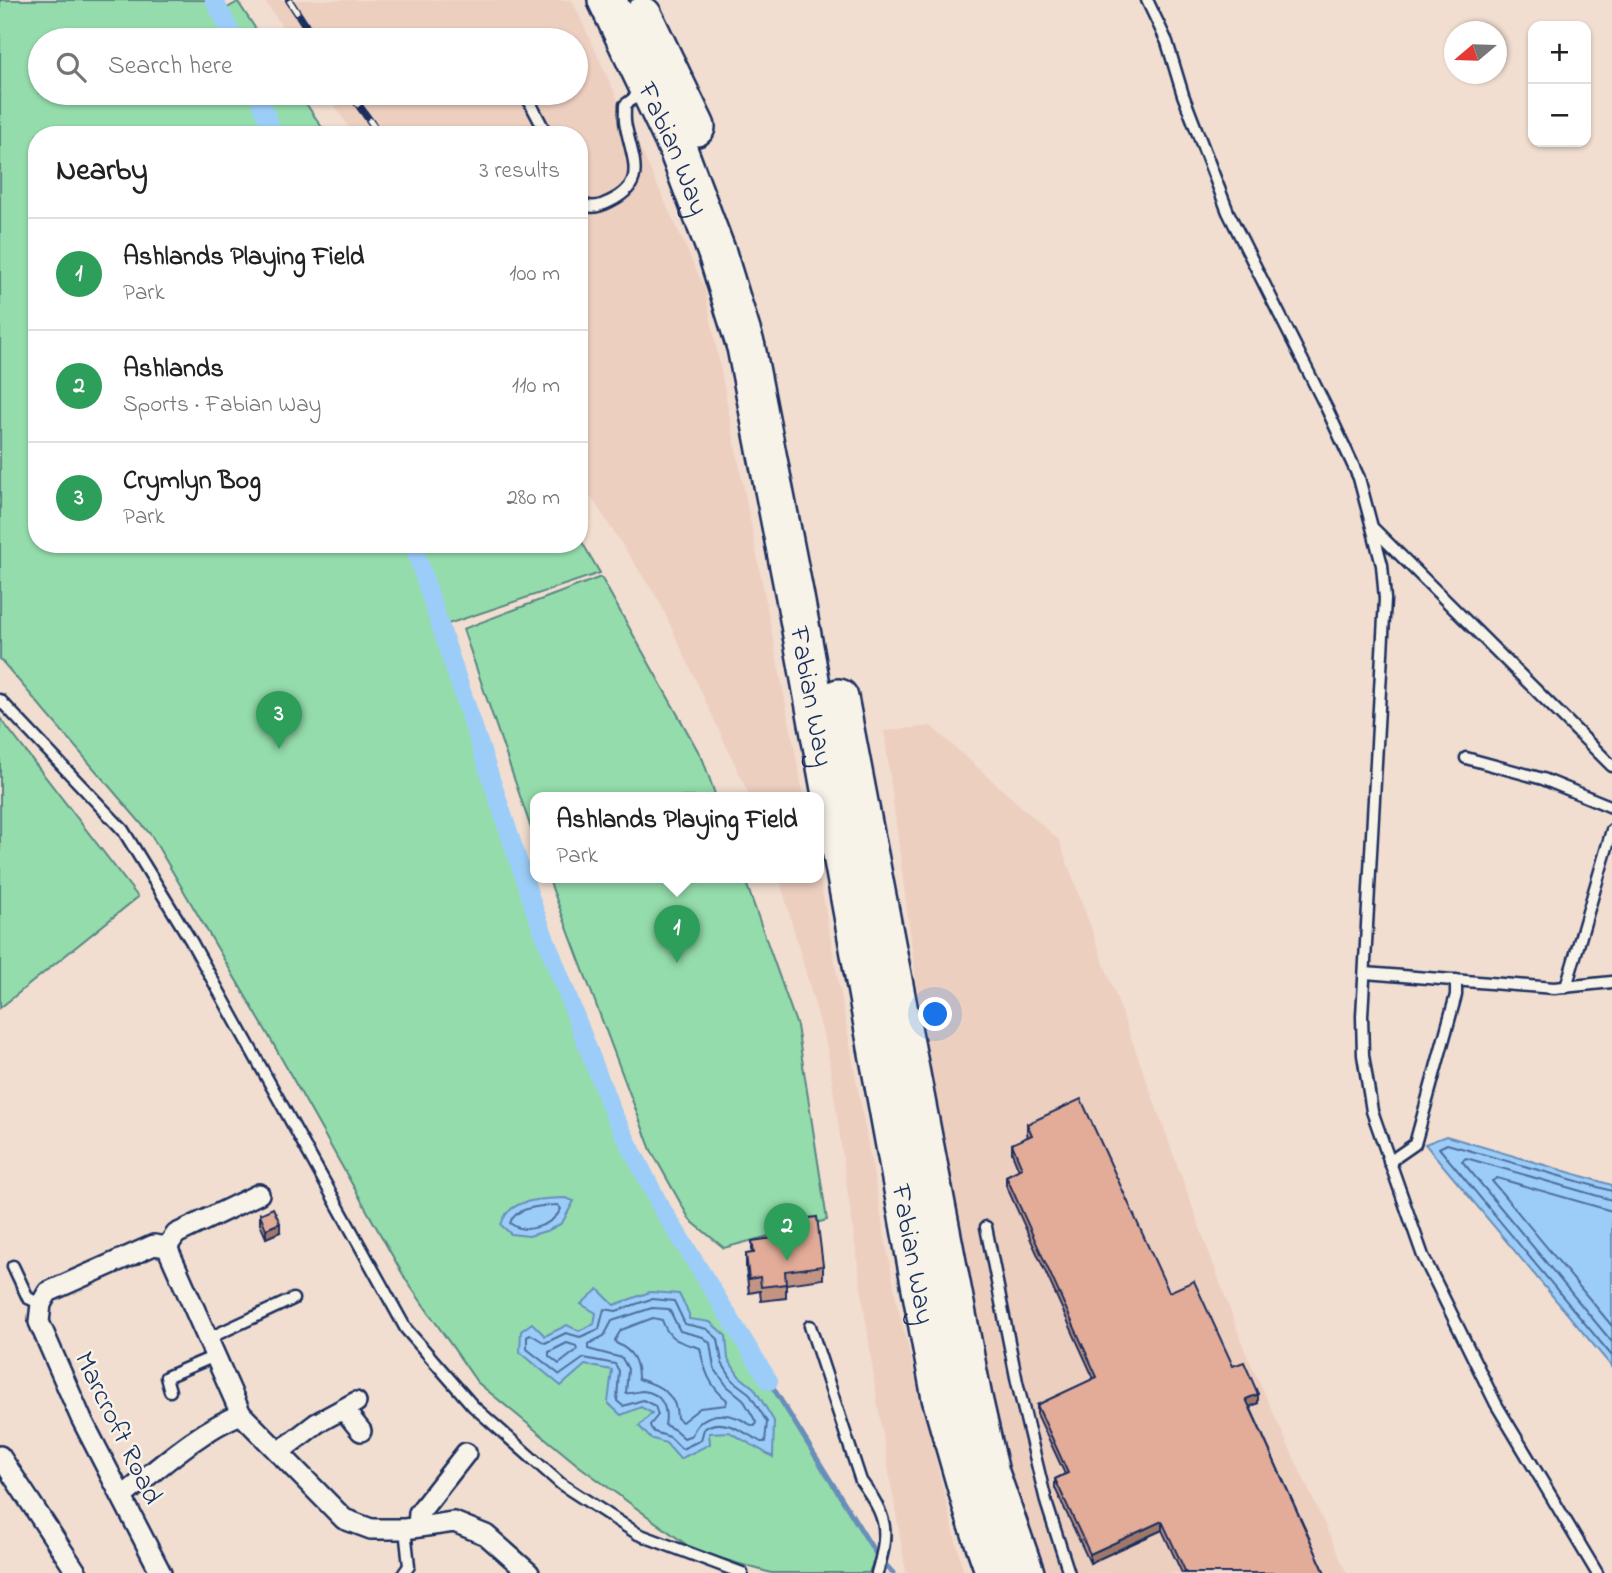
<!DOCTYPE html>
<html lang="en">
<head>
<meta charset="utf-8">
<style>
  :root { --surface:#fff; --page:#f2f2f2; --text:#222; --muted:#767676; --line:#e0e0e0; --accent:#d1495b }
  body { margin:0; font-family:"Indie Flower",sans-serif; background:var(--page); color:var(--text) }
  .controls { position:absolute; right:21px; top:21px; display:grid; overflow:hidden; border-radius:14px; box-shadow:0 2px 5px #0004 }
  .controls button { width:63px; height:63px; display:grid; place-items:center; padding:0; border:0; border-bottom:2px solid var(--line); background:var(--surface); color:var(--text); font:35px sans-serif }
  .compass { position:absolute; left:1444px; top:21px; width:63px; height:63px; border-radius:50%; background:var(--surface); box-shadow:0 2px 5px #0004; rotate:251deg }
  .you { position:absolute; left:936px; top:1015px; width:24px; height:24px; margin:-18px; border:5px solid #fff; border-radius:50%; background:#1a73e8; box-shadow:0 0 0 10px #1a73e833 }
  .badge { display:grid; place-items:center; width:46px; height:46px; border-radius:50%; background:var(--accent); color:#fff; font-size:23px; font-weight:700 }
  .pin { position:absolute; translate:-50% -58px; filter:drop-shadow(0 2px 4px #0008) }
  .pin::after { content:''; position:absolute; top:37px; width:24px; height:21px; background:inherit; clip-path:polygon(0 0,100% 0,50% 100%) }
  .popup { position:absolute; left:530px; top:792px; width:294px; height:91px; box-sizing:border-box; display:grid; place-content:center; border-radius:14px; background:var(--surface); filter:drop-shadow(0 2px 5px #0005); font-size:23px; white-space:nowrap; color:var(--muted) }
  .popup b { font-size:26px; color:var(--text) }
  .popup::after { content:''; position:absolute; left:50%; top:100%; margin-left:-14px; border:14px solid transparent; border-top-color:var(--surface) }
  .list { margin:0; padding:0; list-style:none }
  h2 { display:flex; justify-content:space-between; align-items:center; height:91px; margin:0; padding:0 28px; font-size:30px }
  h2 small { font-size:23px; font-weight:400; color:var(--muted) }
  .list li { display:grid; grid-template-columns:46px 1fr auto; gap:21px; align-items:center; box-sizing:border-box; height:112px; padding:0 28px; border-top:2px solid var(--line) }
  .list b { display:block; font-size:26px; white-space:nowrap }
  .list p { margin:0; font-size:23px; white-space:nowrap; color:var(--muted) }
  .list em { font-size:23px; font-style:normal; color:var(--muted) }
  .icon { flex:none; width:38px; height:38px; fill:none; stroke:currentColor; stroke-width:2; stroke-linecap:round; stroke-linejoin:round }
  .map { position:relative; flex:none; width:1612px; height:1573px; overflow:hidden }
  .search { position:absolute; background:var(--surface); box-shadow:0 2px 5px #0004; left:28px; top:28px; width:560px; height:77px; display:flex; align-items:center; gap:18px; box-sizing:border-box; padding:0 24px; border-radius:38px; color:var(--muted); font-size:26px }
  .panel { position:absolute; background:var(--surface); box-shadow:0 2px 5px #0004; left:28px; top:126px; width:560px; height:427px; border-radius:28px }
  .map>svg:first-child { display:block }
  .built { fill:#edcfc0 }
  .green { fill:#94dcab; stroke:#588684; stroke-width:2 }
  .water { fill:#9ccdf9; stroke:#688ebb; stroke-width:2 }
  .lines { fill:none; stroke-linecap:round; stroke-linejoin:round }
  .shore { stroke:#4f6e9c; stroke-width:2 }
  .stream { stroke:#688ebb; stroke-width:5 }
  .canal { stroke:#9ccdf9; stroke-width:18 }
  .lane-casing { stroke:#1b2f5e; stroke-width:15 }
  .street-casing { stroke:#1b2f5e; stroke-width:24 }
  .highway-casing { stroke:#1b2f5e; stroke-width:42 }
  .lane { stroke:#f7f3e8; stroke-width:10 }
  .street { stroke:#f7f3e8; stroke-width:19 }
  .highway { stroke:#f7f3e8; stroke-width:37 }
  .rail-casing { stroke:#1b2f5e; stroke-width:8 }
  .rail { stroke:#f7f3e8; stroke-width:5; stroke-dasharray:16; stroke-linecap:butt }
  .wall { fill:#c39484; stroke:#1b2f5e; stroke-width:2 }
  .shaded-wall { fill:#9f786b; stroke:#1b2f5e; stroke-width:2 }
  .building { fill:#e3ac99; stroke:#1b2f5e; stroke-width:2 }
  .labels { text-anchor:middle; stroke-width:5; stroke-linejoin:round; paint-order:stroke }
  .street-label { font-size:28px; fill:#1b2f5e; stroke:#f7f3e8 }
</style>
</head>
<body>
<div class="map">
<svg width="1612" height="1573" viewBox="0 0 1612 1573">
  <rect width="100%" height="100%" fill="#f1ded0"/>
  <filter id="ink" filterUnits="userSpaceOnUse"><feTurbulence type="fractalNoise" baseFrequency=".0143" numOctaves="2"/><feDisplacementMap in="SourceGraphic" scale="14" xChannelSelector="R" yChannelSelector="G"/><feConvolveMatrix kernelMatrix="1 2 1 2 8 2 1 2 1" color-interpolation-filters="sRGB"/></filter>
  <g filter="url(#ink)">
    <g class="built">
      <polygon points="264,0 572,0 705,289 804,797 750,797 659,601 579,479 579,135 354,135 326,93 576,93 576,40 291,40"/>
      <polygon points="931,726 1059,840 1245,1351 1347,1573 1043,1573 1026,1528 992,1419 928,1074 884,731"/>
      <polygon points="819,875 897,1303 964,1573 906,1573 877,1401 828,1052 779,877 819,877"/>
    </g>
    <g class="green">
      <polygon points="0,0 214,0 235,40 40,40 40,93 257,93 274,135 37,135 37,544 413,544 535,911 613,1113 661,1207 876,1554 869,1573 771,1573 695,1551 579,1466 477,1382 406,1280 266,1031 151,835 0,659"/>
      <polygon points="238,2 263,40 238,40 222,11"/>
      <polygon points="260,93 299,93 327,135 277,135"/>
      <polygon points="579,537 600,573 442,626 416,544 579,544"/>
      <polygon points="601,577 703,760 716,797 535,797 535,840 463,629"/>
      <polygon points="0,718 138,897 0,1008"/>
      <polygon points="548,877 744,877 797,1026 827,1220 724,1248 690,1220 651,1150"/>
    </g>
    <g class="water">
      <polygon points="1446,1136 1612,1185 1612,1367 1425,1144"/>
      <path d="M565 1198 574 1201 562 1223 549 1230 529 1236 511 1234 501 1225C508 1198 542 1199 565 1198Z"/>
      <polygon points="598,1289 614,1305 650,1292 679,1294 689,1314 689,1319 710,1322 726,1336 728,1359 739,1376 754,1388 774,1421 773,1457 729,1432 709,1433 710,1444 680,1459 666,1443 650,1438 639,1426 652,1413 641,1407 621,1415 608,1403 612,1370 585,1365 561,1386 520,1352 521,1331 532,1323 545,1336 567,1325 579,1331 594,1324 596,1313 581,1304"/>
    </g>
    <g class="lines">
      <g class="shore">
        <polyline points="1612,1191 1447,1144 1439,1148 1612,1356"/>
        <polyline points="1612,1200 1466,1158 1462,1161 1612,1342"/>
        <path d="M558 1205 561 1209C553 1225 525 1236 510 1223 516 1206 542 1206 558 1205Z"/>
        <polyline points="1612,1211 1497,1178 1492,1181 1612,1326"/>
        <path d="M651 1299 674 1301 685 1324 707 1329 718 1339 722 1363 733 1381 749 1393 767 1422 765 1442H761C745 1433 722 1415 704 1429L701 1440 682 1449 670 1437 654 1432 651 1428 650 1425 658 1415 655 1406 643 1400 623 1406 617 1401 619 1371 615 1364 584 1358 560 1375 527 1349V1337L530 1334 545 1343 566 1333 580 1337 599 1329 604 1309 616 1311Z"/>
        <path d="M652 1308 669 1309 680 1331 703 1337 710 1343 714 1368 727 1386 743 1399 756 1422 755 1426C748 1425 743 1419 735 1417 717 1411 698 1417 692 1435L684 1438 675 1430 665 1425C668 1409 663 1393 643 1391 637 1391 632 1394 626 1393L628 1369 622 1358 588 1349V1344L604 1336 612 1321Z"/>
        <path d="M653 1318 662 1320C669 1341 680 1342 700 1348 704 1369 709 1386 727 1400L726 1405 700 1408 682 1422 677 1418C677 1394 660 1385 638 1379 638 1361 633 1351 616 1343L615 1340 621 1330Z"/>
        <polygon points="567,1343 576,1346 577,1350 559,1364 549,1356 549,1352"/>
      </g>
      <polyline class="stream" points="769,1381 876,1554 893,1573"/>
      <g class="canal">
        <polyline points="214,0 235,40"/>
        <polyline points="257,93 274,135"/>
        <polyline points="413,544 535,911 613,1113 661,1207 769,1381"/>
      </g>
      <g class="lane-casing">
        <g id="lane">
          <polyline points="1147,0 1167,42 1183,95 1228,212 1327,409 1359,478 1382,565 1385,599 1362,1016 1363,1055 1372,1111 1423,1256 1496,1404 1597,1573"/>
          <polyline points="525,93 547,135"/>
          <path d="M579 200C586 208 595 208 604 204 648 186 634 164 626 127 624 120 625 112 625 105L642 92"/>
          <polyline points="1374,529 1612,766"/>
          <polyline points="0,700 123,830 191,941 406,1329 473,1406 561,1484 638,1534 742,1573"/>
          <polyline points="1466,758 1543,779 1612,807"/>
          <polyline points="1365,973 1554,988 1612,982"/>
          <polyline points="1566,987 1612,830"/>
          <polyline points="1389,1162 1415,1144 1456,995 1456,980"/>
          <polyline points="986,1227 1017,1382 1047,1505 1069,1573"/>
          <polyline points="13,1266 28,1298 41,1304"/>
          <path d="M810 1326 861 1481C887 1516 890 1531 877 1573"/>
          <polyline points="207,1339 293,1299"/>
          <polyline points="170,1391 166,1377 215,1356"/>
          <polyline points="404,1573 409,1566 405,1529"/>
        </g>
      </g>
      <g class="street-casing">
        <g id="street">
          <polyline points="167,1247 176,1234 259,1194"/>
          <polyline points="344,1410 361,1431"/>
          <polyline points="279,1452 317,1423 356,1402"/>
          <polyline points="0,1456 77,1573"/>
          <path d="M123 1496C160 1467 197 1432 241 1414"/>
          <polyline points="418,1526 419,1513 466,1453"/>
          <polyline points="161,1573 81,1418 39,1322 41,1304 48,1292 154,1245 167,1247 241,1414 344,1519 371,1529 405,1529 454,1522 486,1535 529,1573"/>
        </g>
      </g>
      <g class="highway-casing">
        <g id="highway">
          <path id="s1" d="M607 0 677 147 717 253 746 347 795 597 941 1398 974 1513 995 1573"/>
          <polyline points="643,16 696,127"/>
          <polyline points="839,698 973,1398 990,1473 1025,1573"/>
        </g>
      </g>
      <use href="#lane" class="lane"/>
      <use href="#street" class="street"/>
      <use href="#highway" class="highway"/>
      <g class="rail-casing">
        <g id="rail">
          <polyline points="289,0 315,40"/>
          <polyline points="350,93 380,135"/>
          <polyline points="444,132 445,135"/>
        </g>
      </g>
      <use href="#rail" class="rail"/>
    </g>
    <g class="wall">
      <polygon points="1027,1124 1169,1292 1233,1366 1258,1403 1250,1407 1325,1573 1182,1573 1162,1530 1090,1563 1055,1488 1055,1479 1065,1474 1037,1414 1037,1405 1094,1379 1006,1185 1006,1176 1019,1170 1012,1153 1012,1144 1028,1137 1027,1133"/>
      <polygon points="260,1214 280,1232 266,1238 260,1224"/>
      <polygon points="780,1222 823,1266 823,1279 786,1284 786,1298 761,1301 760,1291 749,1293 746,1268 746,1254 752,1253 752,1241 780,1237"/>
    </g>
    <g class="shaded-wall">
      <polygon points="280,1223 280,1232 266,1238 266,1229"/>
      <polygon points="1258,1394 1258,1403 1246,1409 1246,1399"/>
      <polygon points="1162,1521 1162,1530 1090,1563 1090,1554"/>
    </g>
    <g class="building">
      <polygon points="1081,1099 1169,1292 1194,1281 1233,1366 1244,1362 1258,1394 1246,1399 1325,1573 1186,1573 1162,1521 1090,1554 1055,1479 1068,1473 1037,1405 1097,1377 1006,1176 1022,1168 1012,1144 1032,1135 1027,1124"/>
      <polygon points="273,1208 280,1223 266,1229 260,1214"/>
      <polygon points="817,1217 823,1266 785,1271 786,1284 761,1287 760,1277 749,1279 746,1254 754,1253 752,1241 782,1237 780,1222"/>
    </g>
  </g>
  <g class="labels">
    <g class="street-label">
      <text dy="10" stroke="none"><textPath href="#s1" startOffset="163">Fabian Way</textPath></text>
      <text dy="10" stroke="none"><textPath href="#s1" startOffset="730">Fabian Way</textPath></text>
      <text dy="10" stroke="none"><textPath href="#s1" startOffset="1297">Fabian Way</textPath></text>
      <text transform="translate(120 1427) rotate(64)" y="10">Marcroft Road</text>
    </g>
  </g>
</svg>
<div class="controls">
<button>+</button>
<button>−</button>
</div>
<svg class="compass" viewBox="-18 -18 36 36"><path d="M0-13l5 13h-10z" fill="#e53935"/><path d="M0 13l5-13h-10z" fill="#767676"/></svg>
<div class="you"></div>
<div class="pin badge" style="left:677px;top:963px;background:#2e9e5b">1</div>
<div class="popup"><b>Ashlands Playing Field</b>Park</div>
<div class="pin badge" style="left:787px;top:1261px;background:#2e9e5b">2</div>
<div class="pin badge" style="left:279px;top:749px;background:#2e9e5b">3</div>
<div class="search"><svg class="icon" aria-label="search" viewBox="0 0 24 24"><circle cx="10" cy="10" r="6"/><path d="M15 15l6 6"/></svg>Search here</div>
<section class="panel">
<h2>Nearby<small>3 results</small></h2>
<ul class="list">
<li><span class="badge" style="background:#2e9e5b">1</span><div><b>Ashlands Playing Field</b><p>Park</p></div><em>100 m</em></li>
<li><span class="badge" style="background:#2e9e5b">2</span><div><b>Ashlands</b><p>Sports · Fabian Way</p></div><em>110 m</em></li>
<li><span class="badge" style="background:#2e9e5b">3</span><div><b>Crymlyn Bog</b><p>Park</p></div><em>280 m</em></li>
</ul>
</section>
</div>
</body>
</html>
